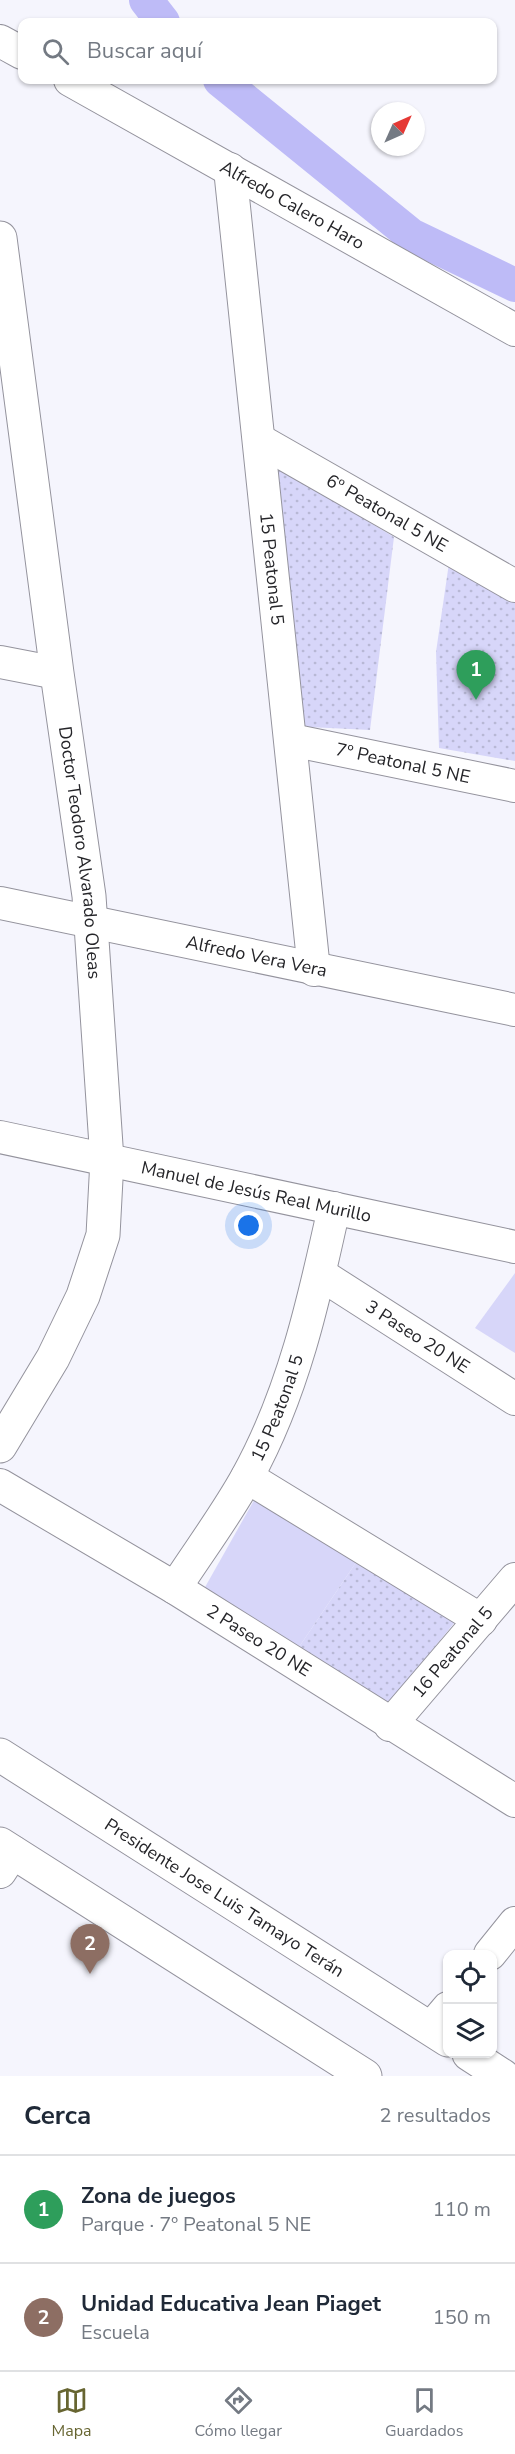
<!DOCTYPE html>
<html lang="es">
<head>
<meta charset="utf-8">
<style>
  :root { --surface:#fff; --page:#f2f2f3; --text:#1f2937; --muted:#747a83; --line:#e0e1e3; --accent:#676531 }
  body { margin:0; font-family:"Nunito Sans",sans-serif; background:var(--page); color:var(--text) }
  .controls { position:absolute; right:18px; bottom:18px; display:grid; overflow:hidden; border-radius:12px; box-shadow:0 2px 4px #0004 }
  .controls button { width:54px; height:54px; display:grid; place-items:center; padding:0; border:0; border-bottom:2px solid var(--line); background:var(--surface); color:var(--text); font:30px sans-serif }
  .compass { position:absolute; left:371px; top:102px; width:54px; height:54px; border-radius:50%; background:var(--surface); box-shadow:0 2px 4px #0004; rotate:45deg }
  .you { position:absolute; left:249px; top:1226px; width:21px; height:21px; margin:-15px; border:4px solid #fff; border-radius:50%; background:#1a73e8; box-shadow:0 0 0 9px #1a73e833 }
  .badge { display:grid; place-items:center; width:39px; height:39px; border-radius:50%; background:var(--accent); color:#fff; font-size:20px; font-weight:700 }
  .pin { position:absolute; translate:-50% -50px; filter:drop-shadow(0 2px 3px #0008) }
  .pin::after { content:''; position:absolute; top:32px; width:21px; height:18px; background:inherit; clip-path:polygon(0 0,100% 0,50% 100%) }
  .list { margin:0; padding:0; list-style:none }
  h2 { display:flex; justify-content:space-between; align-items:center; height:78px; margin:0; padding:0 24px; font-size:26px }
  h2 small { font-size:20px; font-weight:400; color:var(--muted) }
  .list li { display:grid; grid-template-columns:39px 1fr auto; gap:18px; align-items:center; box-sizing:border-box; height:108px; padding:0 24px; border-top:2px solid var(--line) }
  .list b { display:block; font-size:22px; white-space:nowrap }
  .list p { margin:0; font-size:20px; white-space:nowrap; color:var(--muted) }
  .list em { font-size:20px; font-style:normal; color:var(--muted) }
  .icon { flex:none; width:33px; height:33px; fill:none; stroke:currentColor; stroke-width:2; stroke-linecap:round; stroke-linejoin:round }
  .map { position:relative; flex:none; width:515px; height:2076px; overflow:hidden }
  .search { position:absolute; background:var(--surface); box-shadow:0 2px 4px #0004; left:18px; right:18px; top:18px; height:66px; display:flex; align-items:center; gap:15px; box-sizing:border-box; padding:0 21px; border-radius:12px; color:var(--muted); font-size:22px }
  .sheet { height:294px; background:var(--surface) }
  nav { display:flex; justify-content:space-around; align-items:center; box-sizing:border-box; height:84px; border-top:2px solid var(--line); background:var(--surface); font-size:16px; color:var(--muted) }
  nav a { display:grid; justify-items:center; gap:3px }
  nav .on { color:var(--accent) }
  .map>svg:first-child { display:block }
  .grass { fill:#d7d6f9 }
  .park { fill:url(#park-dots) }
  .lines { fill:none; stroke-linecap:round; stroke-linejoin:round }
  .canal { stroke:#bebbf7; stroke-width:34 }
  .street-casing { stroke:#94939d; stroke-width:34 }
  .secondary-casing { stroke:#94939d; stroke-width:35 }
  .street { stroke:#fff; stroke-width:32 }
  .secondary { stroke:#fff; stroke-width:33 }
  .labels { text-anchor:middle; stroke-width:6; stroke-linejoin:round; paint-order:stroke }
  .street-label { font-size:18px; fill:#252529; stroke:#fff }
</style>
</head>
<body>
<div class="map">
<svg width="515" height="2076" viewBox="0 0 515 2076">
  <defs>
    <pattern id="park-dots" width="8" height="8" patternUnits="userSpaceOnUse" patternTransform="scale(1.5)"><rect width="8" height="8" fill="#d7d6f9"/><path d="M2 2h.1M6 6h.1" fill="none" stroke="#b8b8d5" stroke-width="1.8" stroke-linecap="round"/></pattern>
  </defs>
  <rect width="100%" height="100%" fill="#f5f5fd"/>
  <g class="grass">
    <polygon points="515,1273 515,1353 475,1328"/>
    <polygon points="257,1495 361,1555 297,1650 204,1589"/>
  </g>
  <g class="park">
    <polygon points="265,460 394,537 370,730 289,726"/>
    <polygon points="449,563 515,601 515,761 439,748 436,652"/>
    <polygon points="361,1555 459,1617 389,1703 297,1650"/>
  </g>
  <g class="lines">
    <g class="canal">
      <polyline points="146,0 163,22"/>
      <polyline points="220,80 411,235 515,285"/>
    </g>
    <g class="street-casing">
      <g id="street">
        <polyline points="0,41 22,53"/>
        <path id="s1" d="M70 80 515 330"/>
        <path id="s2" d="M230 169 314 970"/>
        <polyline points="259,440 515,586"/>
        <polyline points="0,662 57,673"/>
        <polyline points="291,740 515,786"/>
        <path id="s3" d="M0 903 515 1010"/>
        <path id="s4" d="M0 1137 515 1247"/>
        <path id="s5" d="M320 1274 515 1399"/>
        <polyline points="247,1477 481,1620"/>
        <path id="s6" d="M0 1485 175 1588 515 1801"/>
        <path id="s7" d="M175 1588C199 1551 226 1515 247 1477 293 1394 314 1300 334 1208"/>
        <path id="s8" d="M390 1725 515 1579"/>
        <polyline points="0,1872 13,1852"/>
        <polyline points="490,1954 515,1923"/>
        <polyline points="431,2028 448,2008"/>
      </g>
    </g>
    <g class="secondary-casing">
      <g id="secondary">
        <path id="s9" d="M0 238 57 673 89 896 107 1160 103 1235 83 1296 53 1358 0 1446"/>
        <path id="s10" d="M0 1755 448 2040"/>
        <polyline points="0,1844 365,2076"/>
        <polyline points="469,2054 503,2076"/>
      </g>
    </g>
    <use href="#street" class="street"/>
    <use href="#secondary" class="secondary"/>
  </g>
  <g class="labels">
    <g class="street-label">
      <text dy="6" stroke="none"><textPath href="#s1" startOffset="255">Alfredo Calero Haro</textPath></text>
      <text transform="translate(387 513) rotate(30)" y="6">6º Peatonal 5 NE</text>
      <text dy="6" stroke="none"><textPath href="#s2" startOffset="402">15 Peatonal 5</textPath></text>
      <text transform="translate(403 763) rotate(12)" y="6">7º Peatonal 5 NE</text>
      <text dy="6" stroke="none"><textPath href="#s9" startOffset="620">Doctor Teodoro Alvarado Oleas</textPath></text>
      <text dy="6" stroke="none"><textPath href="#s3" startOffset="262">Alfredo Vera Vera</textPath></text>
      <text dy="6" stroke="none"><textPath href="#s4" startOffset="262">Manuel de Jesús Real Murillo</textPath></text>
      <text dy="6" stroke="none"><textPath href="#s5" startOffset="116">3 Paseo 20 NE</textPath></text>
      <text dy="6" stroke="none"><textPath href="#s7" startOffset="208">15 Peatonal 5</textPath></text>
      <text dy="6" stroke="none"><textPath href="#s6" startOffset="302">2 Paseo 20 NE</textPath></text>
      <text dy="6" stroke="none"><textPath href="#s8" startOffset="96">16 Peatonal 5</textPath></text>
      <text dy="6" stroke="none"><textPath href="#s10" startOffset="266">Presidente Jose Luis Tamayo Terán</textPath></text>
    </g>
  </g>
</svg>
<div class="controls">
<button><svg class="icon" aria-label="locate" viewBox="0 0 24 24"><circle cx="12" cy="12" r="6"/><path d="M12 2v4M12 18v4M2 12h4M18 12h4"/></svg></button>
<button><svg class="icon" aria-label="layers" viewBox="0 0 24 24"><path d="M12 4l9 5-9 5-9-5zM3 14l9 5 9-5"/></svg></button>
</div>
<svg class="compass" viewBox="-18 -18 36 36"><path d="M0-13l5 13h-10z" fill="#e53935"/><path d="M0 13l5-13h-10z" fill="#747a83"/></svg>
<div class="you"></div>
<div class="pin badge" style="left:476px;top:700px;background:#2e9e5b">1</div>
<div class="pin badge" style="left:90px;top:1974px;background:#8d6e63">2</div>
<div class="search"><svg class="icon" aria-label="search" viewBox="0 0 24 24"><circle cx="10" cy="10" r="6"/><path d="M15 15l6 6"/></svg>Buscar aquí</div>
</div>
<section class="sheet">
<h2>Cerca<small>2 resultados</small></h2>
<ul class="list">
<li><span class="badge" style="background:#2e9e5b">1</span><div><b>Zona de juegos</b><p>Parque · 7º Peatonal 5 NE</p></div><em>110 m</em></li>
<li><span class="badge" style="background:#8d6e63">2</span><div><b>Unidad Educativa Jean Piaget</b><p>Escuela</p></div><em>150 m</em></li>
</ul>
</section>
<nav>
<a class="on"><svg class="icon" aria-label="map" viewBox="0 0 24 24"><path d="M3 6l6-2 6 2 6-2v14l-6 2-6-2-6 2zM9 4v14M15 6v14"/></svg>Mapa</a>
<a><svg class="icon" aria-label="directions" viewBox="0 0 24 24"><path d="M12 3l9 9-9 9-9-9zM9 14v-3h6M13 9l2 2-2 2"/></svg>Cómo llegar</a>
<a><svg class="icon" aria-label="saved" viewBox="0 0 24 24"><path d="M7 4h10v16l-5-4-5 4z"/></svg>Guardados</a>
</nav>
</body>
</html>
